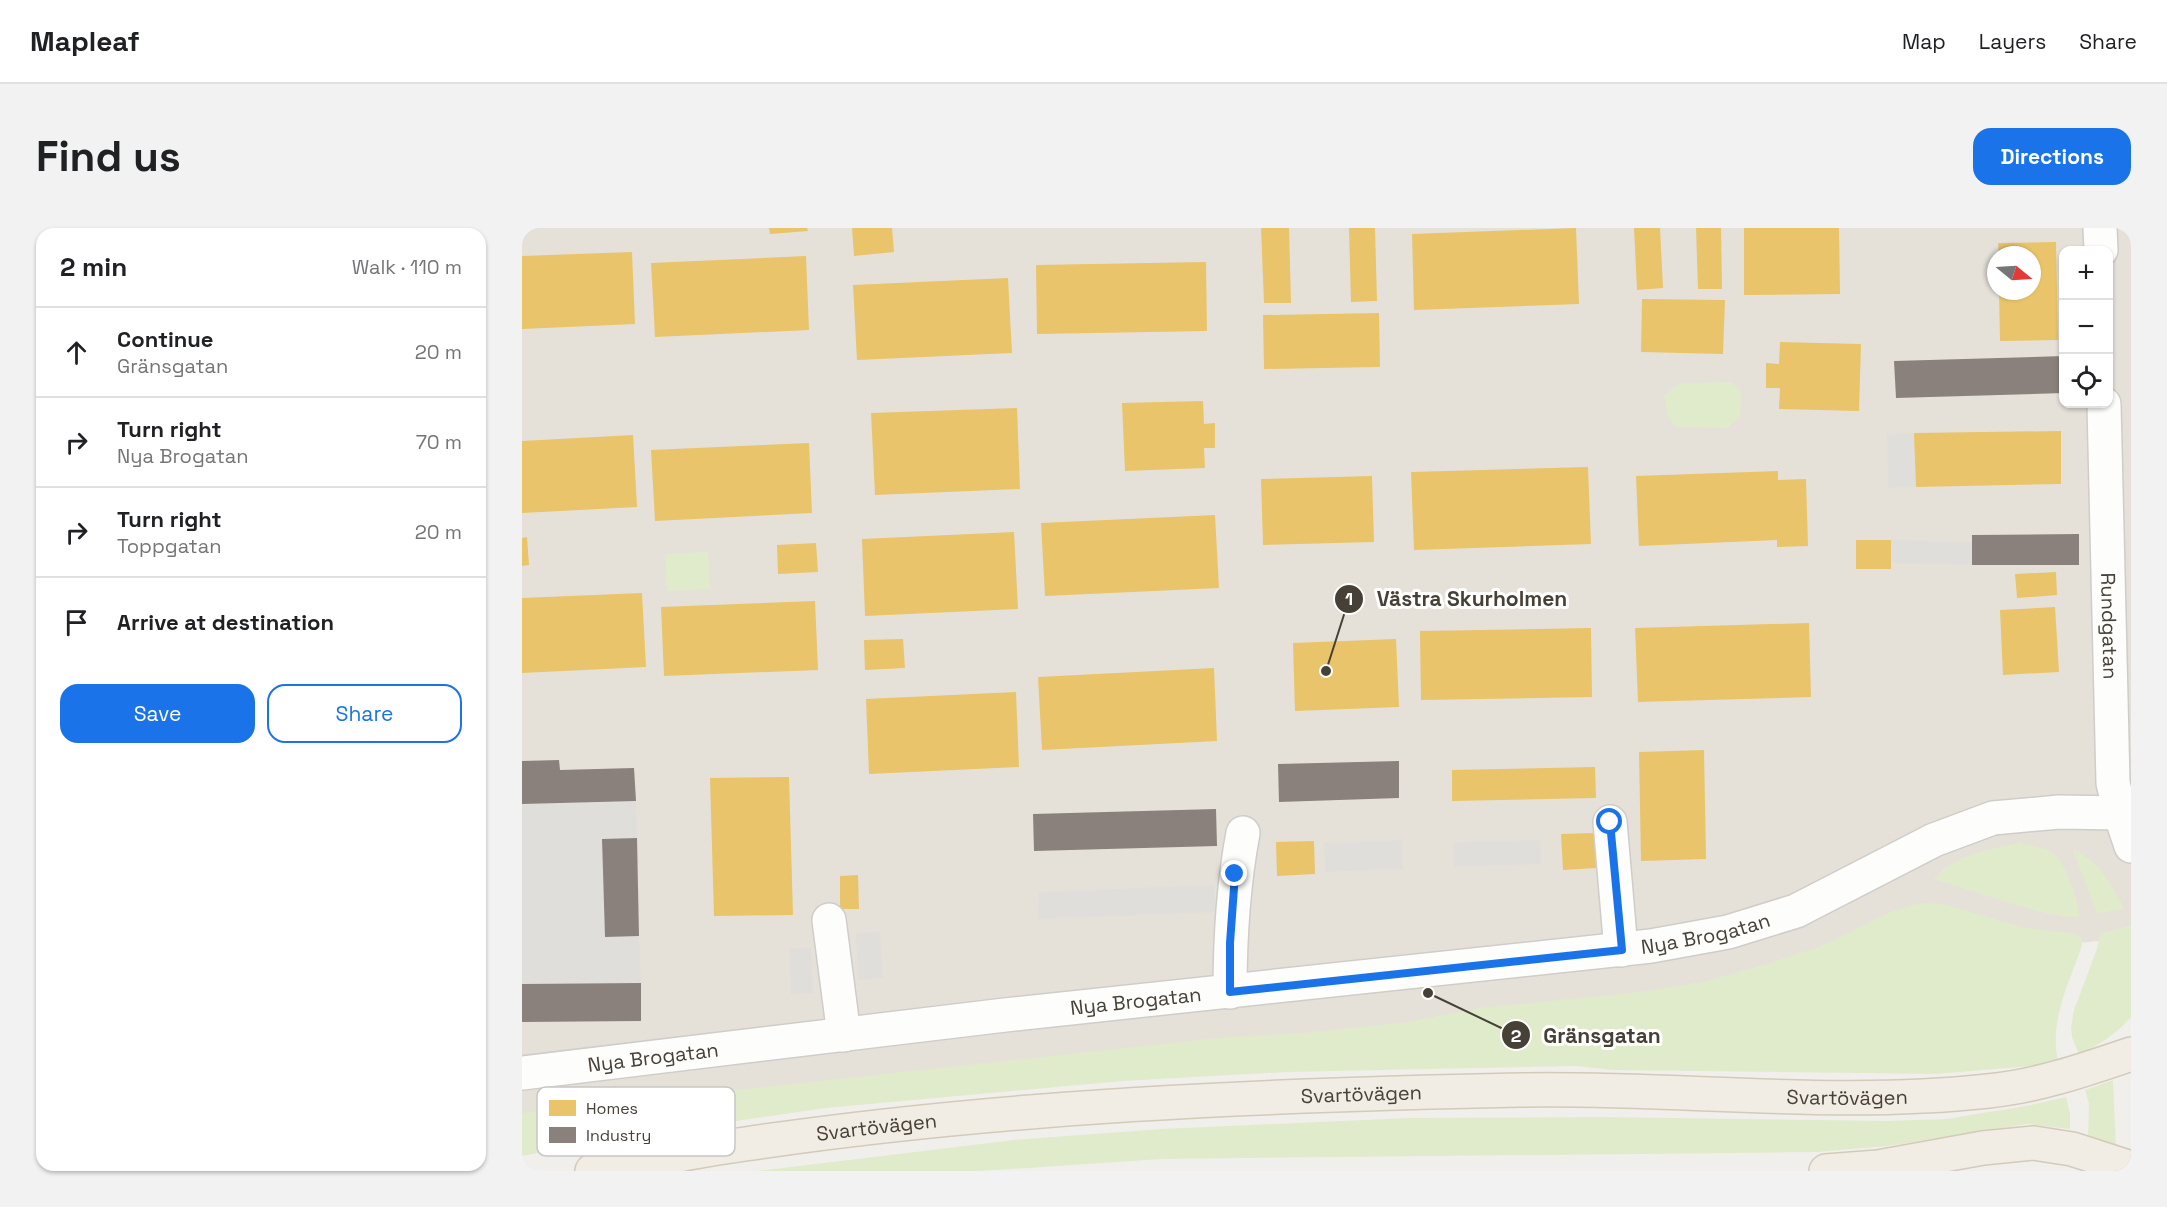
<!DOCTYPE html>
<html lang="en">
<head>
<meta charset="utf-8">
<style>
  :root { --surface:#fff; --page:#f2f2f2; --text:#202124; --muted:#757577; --line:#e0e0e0; --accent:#1a73e8 }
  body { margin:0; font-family:"Space Grotesk",sans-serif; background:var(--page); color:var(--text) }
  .controls { position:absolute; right:18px; top:18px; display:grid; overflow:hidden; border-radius:12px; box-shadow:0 2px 4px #0004 }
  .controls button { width:54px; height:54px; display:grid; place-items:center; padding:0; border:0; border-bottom:2px solid var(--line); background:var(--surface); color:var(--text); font:30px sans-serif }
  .compass { position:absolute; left:1465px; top:18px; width:54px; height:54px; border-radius:50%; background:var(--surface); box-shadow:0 2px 4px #0004; rotate:108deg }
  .stop { position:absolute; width:18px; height:18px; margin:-14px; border:4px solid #1a73e8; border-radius:50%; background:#fff }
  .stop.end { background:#1a73e8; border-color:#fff; box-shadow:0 2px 6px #0008 }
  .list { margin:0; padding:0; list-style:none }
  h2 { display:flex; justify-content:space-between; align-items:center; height:78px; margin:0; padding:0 24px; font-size:26px }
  h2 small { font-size:20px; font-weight:400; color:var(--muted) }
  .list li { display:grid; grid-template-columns:39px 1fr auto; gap:18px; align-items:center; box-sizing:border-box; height:90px; padding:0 24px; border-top:2px solid var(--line) }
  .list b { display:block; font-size:22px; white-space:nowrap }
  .list p { margin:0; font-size:20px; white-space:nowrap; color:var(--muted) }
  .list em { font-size:20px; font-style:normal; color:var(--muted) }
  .actions { display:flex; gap:12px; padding:18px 24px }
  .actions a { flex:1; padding:14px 0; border:2px solid var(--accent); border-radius:18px; text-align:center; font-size:21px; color:var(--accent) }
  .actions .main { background:var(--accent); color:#fff }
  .icon { flex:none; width:33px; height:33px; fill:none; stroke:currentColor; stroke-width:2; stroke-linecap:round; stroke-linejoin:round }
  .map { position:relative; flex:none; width:1609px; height:943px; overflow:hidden; border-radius:18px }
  header { display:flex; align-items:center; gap:36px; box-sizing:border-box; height:84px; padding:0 30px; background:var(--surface); border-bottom:2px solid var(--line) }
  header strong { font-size:28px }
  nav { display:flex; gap:33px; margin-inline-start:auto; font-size:21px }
  .intro { display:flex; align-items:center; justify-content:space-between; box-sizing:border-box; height:144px; padding:0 36px }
  h1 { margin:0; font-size:42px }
  .button { padding:15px 27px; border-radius:18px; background:var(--accent); color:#fff; font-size:21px; font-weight:700 }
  main { display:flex; gap:36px; padding:0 36px }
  aside { flex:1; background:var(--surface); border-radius:18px; box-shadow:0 2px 4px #0004 }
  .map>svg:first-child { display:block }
  .residential { fill:#e5e1d9; fill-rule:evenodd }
  .green { fill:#e0ebcc }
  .parking { fill:#e0dedb }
  .homes { fill:#e9c46a }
  .industry { fill:#8a817c }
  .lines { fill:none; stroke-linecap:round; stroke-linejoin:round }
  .minor-casing { stroke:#cfcdc9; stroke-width:36 }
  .major-casing { stroke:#d3cab9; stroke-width:36 }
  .minor { stroke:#fdfdfc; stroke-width:33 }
  .major { stroke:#f1ece4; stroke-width:33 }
  .route { stroke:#1a73e8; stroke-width:8 }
  .labels { text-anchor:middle; stroke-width:6; stroke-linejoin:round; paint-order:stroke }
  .street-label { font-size:20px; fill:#474037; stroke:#fff }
  .key { fill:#fff; stroke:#c8c6c3; stroke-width:1.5 }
  .key-label { font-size:16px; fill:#474037 }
  .leader { fill:none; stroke:#474037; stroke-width:2 }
  .callout-dot { fill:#474037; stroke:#fff; stroke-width:2 }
  .mark-label { font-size:18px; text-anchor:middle; font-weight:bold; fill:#fff }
  .callout-label { font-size:21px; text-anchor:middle; font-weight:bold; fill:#474037; stroke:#fff; stroke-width:6; stroke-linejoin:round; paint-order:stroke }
</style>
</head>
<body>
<header>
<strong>Mapleaf</strong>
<nav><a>Map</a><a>Layers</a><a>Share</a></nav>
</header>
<div class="intro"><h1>Find us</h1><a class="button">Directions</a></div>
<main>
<aside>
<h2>2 min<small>Walk · 110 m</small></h2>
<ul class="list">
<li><svg class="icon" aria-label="ahead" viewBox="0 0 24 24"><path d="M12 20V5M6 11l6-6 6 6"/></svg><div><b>Continue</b><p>Gränsgatan</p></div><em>20 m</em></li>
<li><svg class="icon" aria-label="right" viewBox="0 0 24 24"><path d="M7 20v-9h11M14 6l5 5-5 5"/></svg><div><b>Turn right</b><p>Nya Brogatan</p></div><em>70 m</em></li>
<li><svg class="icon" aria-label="right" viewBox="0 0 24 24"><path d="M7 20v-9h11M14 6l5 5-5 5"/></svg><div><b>Turn right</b><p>Toppgatan</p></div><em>20 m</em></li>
<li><svg class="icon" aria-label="arrive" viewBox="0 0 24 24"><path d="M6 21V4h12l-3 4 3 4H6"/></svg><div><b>Arrive at destination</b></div></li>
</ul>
<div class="actions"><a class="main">Save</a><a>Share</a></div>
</aside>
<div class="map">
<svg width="1609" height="943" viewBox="0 0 1609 943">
  <rect width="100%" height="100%" fill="#f1efec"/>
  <path class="residential" d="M0 0H1609V710L1523 718 1106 791 0 893ZM1542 22H1586V176H1542ZM1474 27H1510V63H1474Z"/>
  <g class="green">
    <polygon points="1209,154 1219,163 1218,190 1204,200 1154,199 1146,190 1142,168 1157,155"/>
    <polygon points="186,324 188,361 145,363 143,326"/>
    <path d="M1498 615C1509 618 1524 619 1533 627 1543 636 1558 675 1557 688 1535 695 1442 658 1412 652 1428 628 1471 620 1498 615Z"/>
    <path d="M1551 622C1577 632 1589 656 1602 680L1575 686Z"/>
    <path d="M1398 675 1421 676 1503 700 1550 705 1559 709 1560 718C1547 755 1527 793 1536 833L1520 837 1413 846 1090 842 1054 838 766 844 601 853 304 880 124 906 0 928V885L705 809 781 805 886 794 959 780 1118 764 1181 754 1249 735 1302 717 1364 686Z"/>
    <path d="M1609 697V789C1594 806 1578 817 1557 826L1550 809 1549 799 1552 782 1575 721 1578 706Z"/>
    <polygon points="1591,852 1594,919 1566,907 1567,876 1563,862"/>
    <polygon points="1544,869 1548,886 1548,901 1506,896 1366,918 1295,924 640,931 458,943 235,943 492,912 639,901 886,890 1079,889 1366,893 1424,891 1504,878"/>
  </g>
  <g class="parking">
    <polygon points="1392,205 1394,259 1366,260 1365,206"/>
    <polygon points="1369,312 1450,314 1450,337 1369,335"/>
    <polygon points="114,573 115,610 80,611 83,708 117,708 119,755 0,756 0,576"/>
    <polygon points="880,612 881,641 803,644 802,615"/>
    <polygon points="1018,612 1019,636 932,639 932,614"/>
    <polygon points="692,657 693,684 517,691 516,664"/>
    <polygon points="358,704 361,750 337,752 334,705"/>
    <polygon points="289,720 291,765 269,766 267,721"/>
  </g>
  <g class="homes">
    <polygon points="247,0 285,0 286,3 248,6"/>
    <polygon points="330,0 370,0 372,24 332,28"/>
    <polygon points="739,0 767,0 769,75 742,75"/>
    <polygon points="827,0 853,0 855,73 829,74"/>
    <polygon points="1054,0 1057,76 892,82 890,6"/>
    <polygon points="1112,0 1138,0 1141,60 1115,62"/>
    <polygon points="1174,0 1199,0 1200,61 1176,61"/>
    <polygon points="1222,0 1317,0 1318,66 1222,67"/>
    <polygon points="1534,14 1536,112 1478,113 1477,63 1510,63 1510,27 1477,27 1476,15"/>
    <polygon points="110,24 113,96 0,101 0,28"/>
    <polygon points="284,28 287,102 133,109 129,35"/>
    <polygon points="684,34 685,103 515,106 514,37"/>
    <polygon points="486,50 490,125 335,132 331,57"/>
    <polygon points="1120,71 1203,72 1201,126 1119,124"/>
    <polygon points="857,85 858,139 742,141 741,87"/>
    <polygon points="1258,114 1339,116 1337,183 1257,181 1258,160 1244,160 1244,135 1257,136"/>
    <polygon points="681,173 682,196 693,195 693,220 682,220 683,240 603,243 600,175"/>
    <polygon points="495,180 498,261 353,267 349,185"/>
    <polygon points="1539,203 1539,256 1394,259 1392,205"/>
    <polygon points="111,207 115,279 0,285 0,213"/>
    <polygon points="287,215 290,285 133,293 129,222"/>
    <polygon points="1066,239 1069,316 892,322 889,244"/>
    <polygon points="1256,243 1256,252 1284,251 1286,318 1255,319 1255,312 1117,318 1114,248"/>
    <polygon points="850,248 852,314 741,317 739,251"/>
    <polygon points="693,287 697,360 523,368 519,295"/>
    <polygon points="492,304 496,381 343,388 340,311"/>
    <polygon points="5,309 7,337 0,338 0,310"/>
    <rect x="1334" y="312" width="35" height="29"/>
    <polygon points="294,315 296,344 256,346 255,317"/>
    <polygon points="1534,344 1535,367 1495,370 1493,346"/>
    <polygon points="120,365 124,439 0,445 0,370"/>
    <polygon points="293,373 296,442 142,448 139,379"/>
    <polygon points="1533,379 1537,444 1481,447 1478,382"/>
    <polygon points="1287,395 1289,469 1116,474 1113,400"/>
    <polygon points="1069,400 1070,469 899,472 898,403"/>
    <polygon points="381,411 383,440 343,442 342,412"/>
    <polygon points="874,411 877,479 773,483 771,415"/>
    <polygon points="692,440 695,513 520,522 516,449"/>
    <polygon points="494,464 497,539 347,546 344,471"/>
    <polygon points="1182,522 1184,631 1119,633 1117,524"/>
    <polygon points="1073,539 1074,570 930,573 930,542"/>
    <polygon points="267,549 271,687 192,688 188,550"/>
    <polygon points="1072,605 1074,640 1041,642 1039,606"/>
    <polygon points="792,613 793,646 755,648 754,614"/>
    <polygon points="336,647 337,681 318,681 318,648"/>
  </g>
  <g class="industry">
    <polygon points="1542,128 1542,165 1374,170 1372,133"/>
    <polygon points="1557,306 1557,337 1450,337 1450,307"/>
    <polygon points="37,532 38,542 112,540 114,573 0,576 0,533"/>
    <polygon points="877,533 877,570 757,574 756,536"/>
    <polygon points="694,581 695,618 512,623 511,586"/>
    <polygon points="115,610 117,708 83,709 80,611"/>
    <polygon points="119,755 119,793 0,794 0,756"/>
  </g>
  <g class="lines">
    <g class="minor-casing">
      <g id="minor">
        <polyline points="1578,0 1579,22"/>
        <path id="s1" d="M1582 176 1591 555 1598 585 1609 618"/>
        <polyline points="1088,594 1099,722"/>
        <polyline points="307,692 322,807"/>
        <path d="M708 764C708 710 711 658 721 605"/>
        <path id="s2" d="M0 845 483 787 1129 718 1206 704 1274 683 1412 612 1471 590 1537 584 1598 585 1609 583"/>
      </g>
    </g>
    <g class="major-casing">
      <g id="major">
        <path id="s3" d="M70 943C121 934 172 923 223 916 480 878 740 867 999 862 1155 859 1311 880 1466 863 1516 858 1562 842 1609 826"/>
        <polyline points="1304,943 1356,939 1461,920 1512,915 1550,921 1609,940"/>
      </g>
    </g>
    <use href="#minor" class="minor"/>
    <use href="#major" class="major"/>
  </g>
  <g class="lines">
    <polyline class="route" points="713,646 708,715 708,764 1100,722 1088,594"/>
  </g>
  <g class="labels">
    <g class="street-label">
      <text dy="7" stroke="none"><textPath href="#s1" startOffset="222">Rundgatan</textPath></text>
      <text dy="7" stroke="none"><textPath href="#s2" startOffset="1192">Nya Brogatan</textPath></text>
      <text dy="7" stroke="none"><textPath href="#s2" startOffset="618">Nya Brogatan</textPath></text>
      <text dy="7" stroke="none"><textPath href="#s2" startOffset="132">Nya Brogatan</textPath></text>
      <text dy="7" stroke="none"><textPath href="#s3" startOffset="774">Svartövägen</textPath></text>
      <text dy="7" stroke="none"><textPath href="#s3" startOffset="1260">Svartövägen</textPath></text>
      <text dy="7" stroke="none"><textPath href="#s3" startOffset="288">Svartövägen</textPath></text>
    </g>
  </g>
  <rect x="15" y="859" width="198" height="69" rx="9" class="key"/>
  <rect x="27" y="872" width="27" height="16" fill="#e9c46a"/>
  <rect x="27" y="899" width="27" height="16" fill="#8a817c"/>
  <g class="key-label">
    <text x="64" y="886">Homes</text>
    <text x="64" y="913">Industry</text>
  </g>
  <path class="leader" d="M804 443L827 371M906 765L994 807"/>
  <g class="callout-dot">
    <circle cx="804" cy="443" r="6"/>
    <circle cx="906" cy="765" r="6"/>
    <circle cx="827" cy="371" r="15"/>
    <circle cx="994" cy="807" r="15"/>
  </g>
  <g class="mark-label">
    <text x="827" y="377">1</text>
    <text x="994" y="814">2</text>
  </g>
  <g class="callout-label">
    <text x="950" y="378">Västra Skurholmen</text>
    <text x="1080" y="815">Gränsgatan</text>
  </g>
</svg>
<div class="controls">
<button>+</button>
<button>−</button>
<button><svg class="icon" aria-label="locate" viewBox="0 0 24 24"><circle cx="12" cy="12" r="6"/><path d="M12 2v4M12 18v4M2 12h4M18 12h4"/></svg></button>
</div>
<svg class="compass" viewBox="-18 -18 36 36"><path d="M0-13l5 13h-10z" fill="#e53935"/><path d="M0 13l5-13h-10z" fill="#757577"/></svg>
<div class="stop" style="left:1088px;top:594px"></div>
<div class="stop end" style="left:713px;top:646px"></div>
</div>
</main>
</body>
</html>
